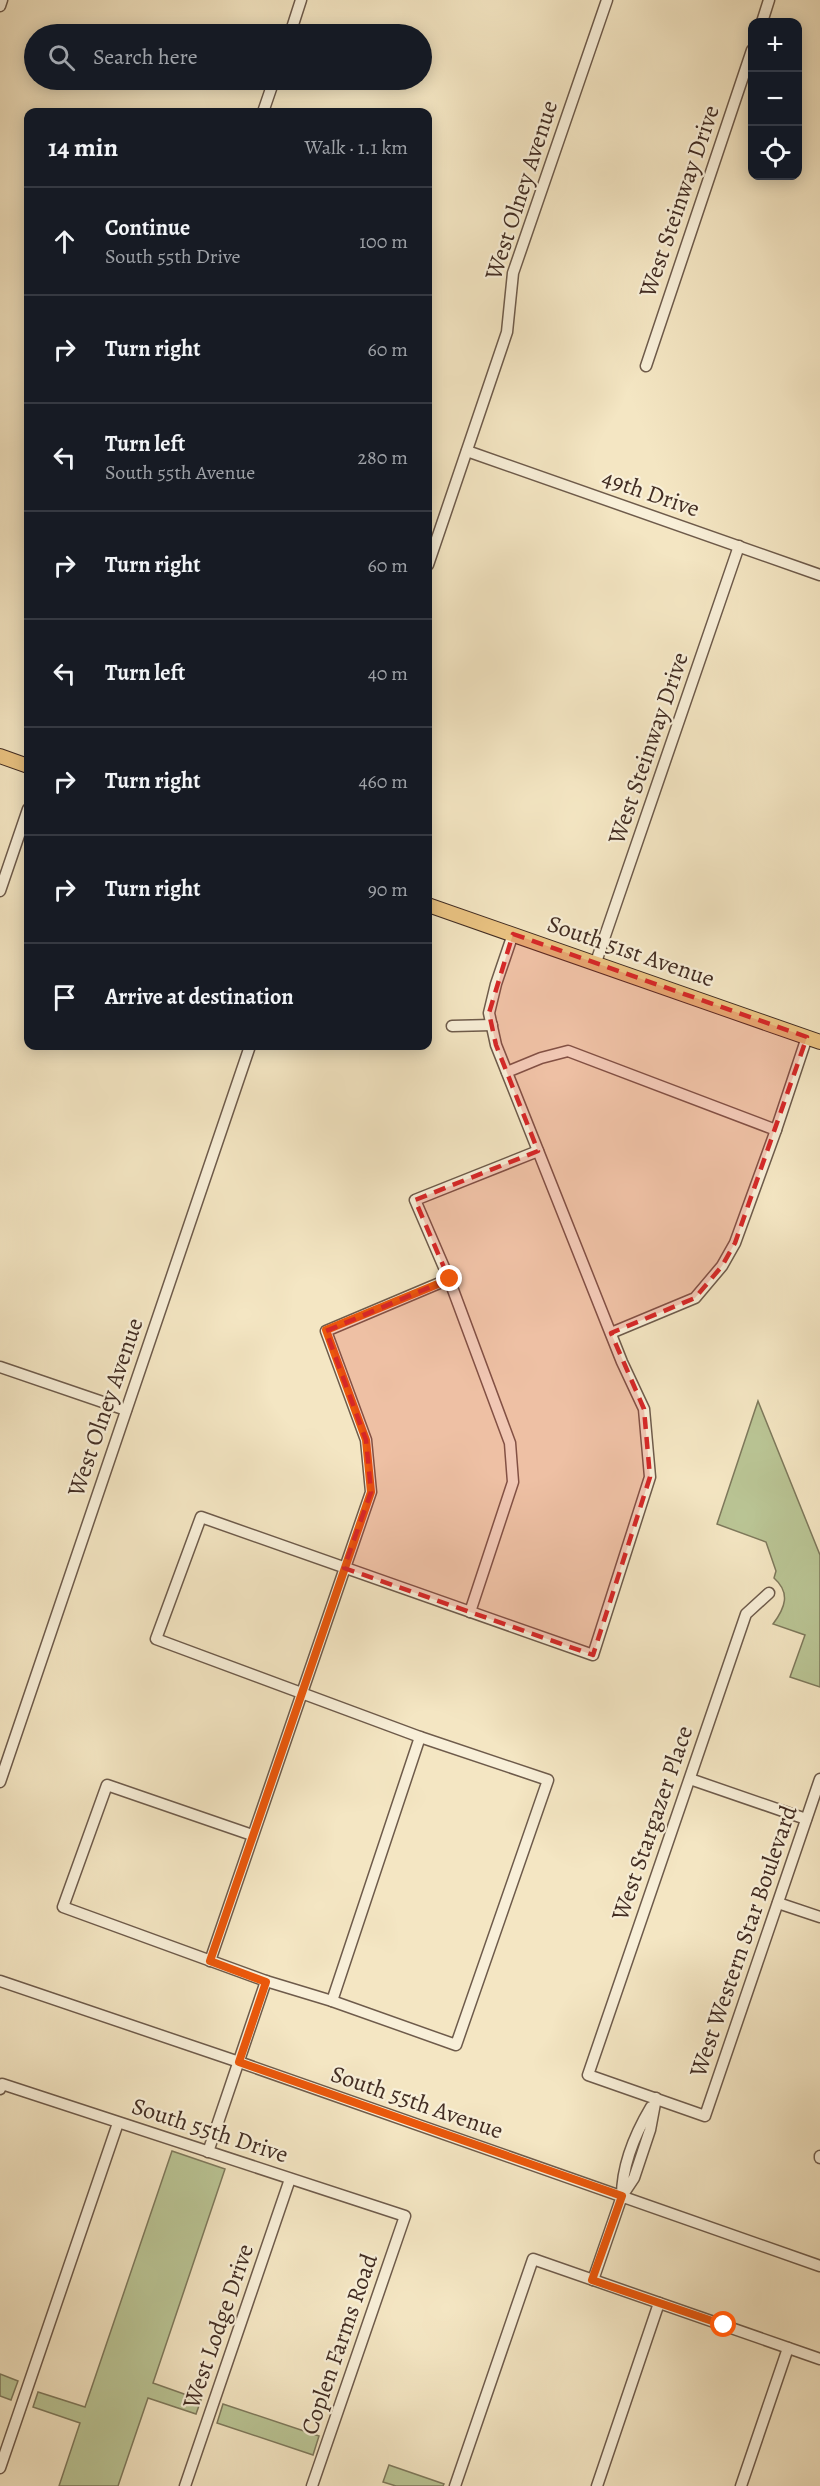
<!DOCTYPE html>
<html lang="en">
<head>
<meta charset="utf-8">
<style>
  :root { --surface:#171b24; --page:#20242c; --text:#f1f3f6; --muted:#9ea1a6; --line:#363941 }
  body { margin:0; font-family:Alegreya,serif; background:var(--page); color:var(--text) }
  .controls { position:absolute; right:18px; top:18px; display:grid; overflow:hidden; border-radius:12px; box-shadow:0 3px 15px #0003 }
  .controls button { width:54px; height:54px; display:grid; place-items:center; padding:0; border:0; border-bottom:2px solid var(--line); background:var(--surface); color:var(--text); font:30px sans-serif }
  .stop { position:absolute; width:18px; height:18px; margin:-14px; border:4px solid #ea580c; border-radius:50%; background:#fff }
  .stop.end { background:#ea580c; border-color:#fff; box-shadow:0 2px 6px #0008 }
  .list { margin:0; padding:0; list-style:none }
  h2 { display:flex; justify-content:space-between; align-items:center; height:78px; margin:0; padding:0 24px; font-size:26px }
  h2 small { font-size:20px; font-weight:400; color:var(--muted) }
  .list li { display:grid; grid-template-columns:39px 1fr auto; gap:18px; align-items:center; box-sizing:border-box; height:108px; padding:0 24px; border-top:2px solid var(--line) }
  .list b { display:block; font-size:22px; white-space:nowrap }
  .list p { margin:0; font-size:20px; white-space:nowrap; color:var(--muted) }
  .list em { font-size:20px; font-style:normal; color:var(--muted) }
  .icon { flex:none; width:33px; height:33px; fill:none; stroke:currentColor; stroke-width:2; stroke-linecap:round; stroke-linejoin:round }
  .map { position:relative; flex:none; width:820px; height:2486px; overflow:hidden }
  .search { position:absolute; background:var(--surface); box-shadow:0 3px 15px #0003; left:24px; top:24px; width:408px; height:66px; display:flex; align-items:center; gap:15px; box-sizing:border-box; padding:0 21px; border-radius:33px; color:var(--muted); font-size:22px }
  .panel { position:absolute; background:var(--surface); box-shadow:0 3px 15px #0003; left:24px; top:108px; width:408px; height:942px; border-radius:12px }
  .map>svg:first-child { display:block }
  .green { fill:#bac595; stroke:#7e795c; stroke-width:1.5 }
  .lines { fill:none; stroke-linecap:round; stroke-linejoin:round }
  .minor-casing { stroke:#6e5b4b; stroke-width:13 }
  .major-casing { stroke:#422d23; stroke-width:16 }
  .minor { stroke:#f8efd8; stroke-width:10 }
  .major { stroke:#eac382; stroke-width:14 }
  .route { stroke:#ea580c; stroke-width:8 }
  .marked { fill:#d62828; fill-opacity:0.2; stroke:#d62828; stroke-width:4.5; stroke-dasharray:12 8; stroke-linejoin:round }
  .labels { text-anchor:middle; stroke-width:4.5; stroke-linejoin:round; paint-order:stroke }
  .street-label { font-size:24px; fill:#422d23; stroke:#f8efd8 }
</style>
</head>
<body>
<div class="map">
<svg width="820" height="2486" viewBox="0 0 820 2486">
  <rect width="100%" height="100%" fill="#f4e6c3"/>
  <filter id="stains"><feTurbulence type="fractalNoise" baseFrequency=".00333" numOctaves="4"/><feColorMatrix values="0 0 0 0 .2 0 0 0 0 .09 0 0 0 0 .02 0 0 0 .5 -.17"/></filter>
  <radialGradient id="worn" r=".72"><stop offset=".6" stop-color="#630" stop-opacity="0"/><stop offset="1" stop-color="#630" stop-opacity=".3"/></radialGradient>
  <g class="green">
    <path d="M758 1401 820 1555V1687L790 1677 805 1635 773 1624C785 1608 791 1593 774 1578L776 1571 766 1542 717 1524Z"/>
    <polygon points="172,2151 225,2169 153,2383 201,2400 196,2414 148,2398 118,2486 59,2486 80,2423 33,2407 38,2392 85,2407"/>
    <polygon points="0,2374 18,2381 11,2400 0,2396"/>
    <polygon points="223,2404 319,2436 313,2455 217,2423"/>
    <polygon points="389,2465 444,2484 443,2486 396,2486 383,2482"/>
  </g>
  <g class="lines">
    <g class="minor-casing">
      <g id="minor">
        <polyline points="0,6 2,0"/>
        <polyline points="762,22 769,0"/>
        <polyline points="290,34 301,0"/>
        <polyline points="263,112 274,80"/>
        <polyline points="646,366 752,50"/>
        <polyline points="467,451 820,575"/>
        <polyline points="428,565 507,332 513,273 607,0"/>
        <polyline points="0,891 28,809"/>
        <polyline points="596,962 739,546"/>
        <polyline points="452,1026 492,1025"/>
        <polyline points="507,1072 541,1058 568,1051 776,1130 735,1243 722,1266 695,1298 611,1333"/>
        <polyline points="776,1130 807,1037"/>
        <polyline points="0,1367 126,1410"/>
        <polyline points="769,1593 746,1614 588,2075 705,2116 820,1779"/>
        <polyline points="470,1612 513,1482 510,1443 449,1279 415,1200 538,1151"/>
        <polyline points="690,1779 806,1819"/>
        <polyline points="0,1782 250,1046"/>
        <polyline points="252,1835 107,1785 63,1907 266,1981 332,2001 456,2045 548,1780 420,1737 156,1639 201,1517 593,1655 650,1477 644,1409 622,1362 496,1045 489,1013 496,984 513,934"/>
        <polyline points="778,1903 820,1917"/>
        <polyline points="210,1961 371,1492 366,1440 326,1331 449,1279"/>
        <polyline points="0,1981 239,2062 820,2266"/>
        <polyline points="332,2001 420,1737"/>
        <polyline points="0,2089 2,2084 405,2216 312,2486"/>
        <polyline points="208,2152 266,1981"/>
        <polyline points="820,2156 820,2158"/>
        <path d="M622 2196C622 2164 635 2134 651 2107"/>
        <polyline points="593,2280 622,2196 634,2178 650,2130 656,2098"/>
        <polyline points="0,2468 118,2123"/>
        <polyline points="185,2486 290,2179"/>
        <polyline points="455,2486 533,2259 820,2359"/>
        <polyline points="597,2486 659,2303"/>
        <polyline points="741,2486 788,2348"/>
      </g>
    </g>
    <g class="major-casing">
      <g id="major">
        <polyline points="0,756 28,766"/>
        <polyline points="428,905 820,1042"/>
      </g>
    </g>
    <use href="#minor" class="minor"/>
    <use href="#major" class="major"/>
  </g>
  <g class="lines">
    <polyline class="route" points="450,1279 326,1330 366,1440 371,1492 210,1961 266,1982 239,2062 622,2196 592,2280 724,2325"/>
  </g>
  <path class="marked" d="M513 934 807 1037 735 1243 722 1266 695 1298 611 1333 644 1409 650 1477 593 1655 344 1568 371 1492 366 1440 326 1331 449 1279 415 1200 538 1151 496 1045 489 1013Z"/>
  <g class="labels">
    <g class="street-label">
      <text transform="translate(521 190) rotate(-72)" y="8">West Olney Avenue</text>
      <text transform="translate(679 201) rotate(-71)" y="8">West Steinway Drive</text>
      <text transform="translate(651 493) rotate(19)" y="8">49th Drive</text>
      <text transform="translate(648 748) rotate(-71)" y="8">West Steinway Drive</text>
      <text transform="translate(631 951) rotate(19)" y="8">South 51st Avenue</text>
      <text transform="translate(105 1407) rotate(-71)" y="8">West Olney Avenue</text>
      <text transform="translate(652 1823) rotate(-71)" y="8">West Stargazer Place</text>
      <text transform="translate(743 1941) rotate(-71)" y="8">West Western Star Boulevard</text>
      <text transform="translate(417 2102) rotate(19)" y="8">South 55th Avenue</text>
      <text transform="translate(210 2130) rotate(18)" y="8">South 55th Drive</text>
      <text transform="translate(218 2326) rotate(-71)" y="8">West Lodge Drive</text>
      <text transform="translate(339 2344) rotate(-71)" y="8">Coplen Farms Road</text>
    </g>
  </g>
  <rect width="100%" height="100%" filter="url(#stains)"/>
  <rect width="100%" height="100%" fill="url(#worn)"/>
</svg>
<div class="controls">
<button>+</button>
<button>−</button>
<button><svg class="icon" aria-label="locate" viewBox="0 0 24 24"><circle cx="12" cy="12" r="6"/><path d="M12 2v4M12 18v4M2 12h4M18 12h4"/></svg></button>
</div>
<div class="stop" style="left:724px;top:2325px"></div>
<div class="stop end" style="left:450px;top:1279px"></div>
<div class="search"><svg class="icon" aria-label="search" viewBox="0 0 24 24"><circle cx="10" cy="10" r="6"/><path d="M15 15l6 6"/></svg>Search here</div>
<section class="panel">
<h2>14 min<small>Walk · 1.1 km</small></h2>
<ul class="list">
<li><svg class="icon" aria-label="ahead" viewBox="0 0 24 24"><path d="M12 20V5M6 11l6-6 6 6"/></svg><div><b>Continue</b><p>South 55th Drive</p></div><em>100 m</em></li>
<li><svg class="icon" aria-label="right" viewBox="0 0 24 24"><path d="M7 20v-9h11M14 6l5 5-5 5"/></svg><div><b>Turn right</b></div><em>60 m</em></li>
<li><svg class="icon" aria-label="left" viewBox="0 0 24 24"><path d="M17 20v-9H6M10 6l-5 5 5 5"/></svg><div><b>Turn left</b><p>South 55th Avenue</p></div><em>280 m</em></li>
<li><svg class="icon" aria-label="right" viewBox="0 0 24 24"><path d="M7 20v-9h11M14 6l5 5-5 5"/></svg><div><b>Turn right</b></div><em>60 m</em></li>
<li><svg class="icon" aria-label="left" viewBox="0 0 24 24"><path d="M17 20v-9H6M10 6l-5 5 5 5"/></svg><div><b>Turn left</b></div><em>40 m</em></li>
<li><svg class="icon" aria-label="right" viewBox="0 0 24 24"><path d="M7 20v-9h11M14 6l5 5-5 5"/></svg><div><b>Turn right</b></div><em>460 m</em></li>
<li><svg class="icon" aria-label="right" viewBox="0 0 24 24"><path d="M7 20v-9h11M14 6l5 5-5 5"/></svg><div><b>Turn right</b></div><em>90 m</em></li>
<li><svg class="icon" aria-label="arrive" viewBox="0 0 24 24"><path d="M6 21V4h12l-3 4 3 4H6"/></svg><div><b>Arrive at destination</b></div></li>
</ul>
</section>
</div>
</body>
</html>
